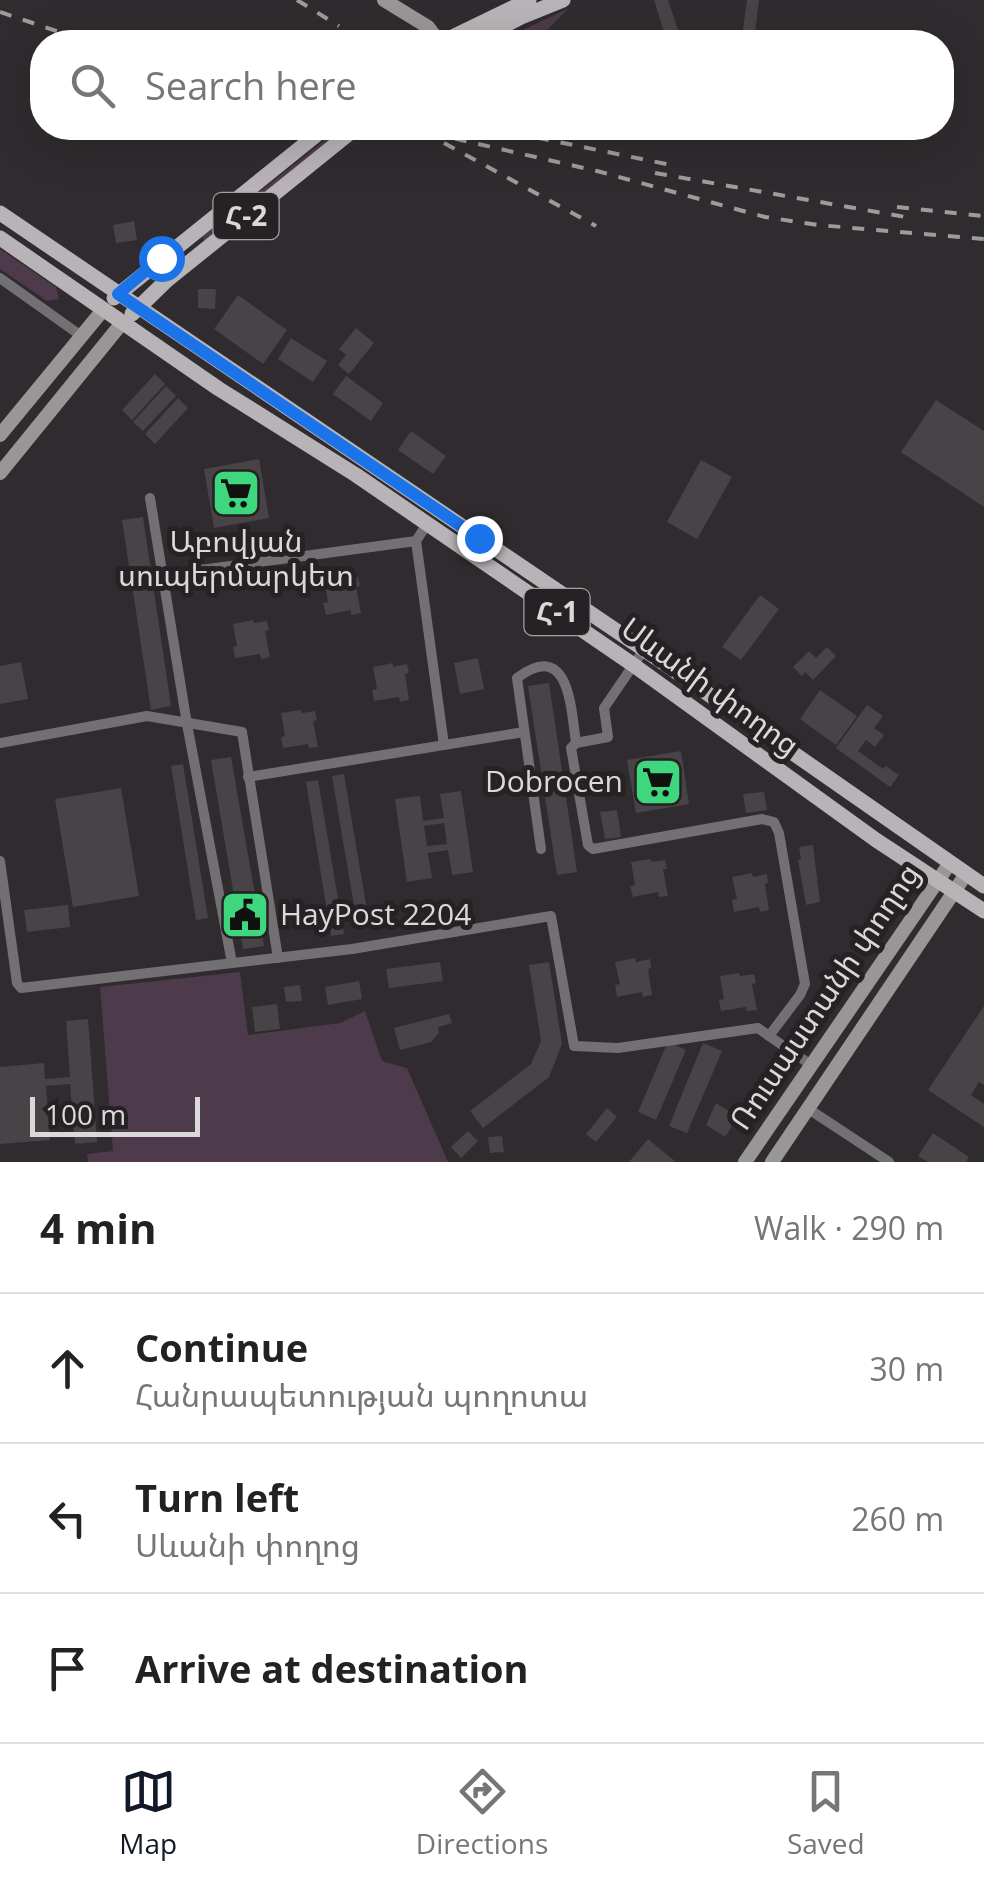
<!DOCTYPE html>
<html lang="en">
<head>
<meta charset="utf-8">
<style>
  :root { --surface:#fff; --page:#f2f2f2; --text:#222; --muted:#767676; --line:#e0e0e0; --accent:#111827 }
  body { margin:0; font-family:"Open Sans","Noto Sans Armenian",sans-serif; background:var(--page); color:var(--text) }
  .scale { position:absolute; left:30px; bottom:25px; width:170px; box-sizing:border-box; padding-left:10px; border:5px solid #dbd8da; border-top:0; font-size:28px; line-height:35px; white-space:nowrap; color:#dbd8da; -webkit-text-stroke:8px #252124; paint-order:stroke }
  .stop { position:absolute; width:30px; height:30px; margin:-22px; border:8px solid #1a73e8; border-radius:50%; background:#fff }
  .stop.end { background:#1a73e8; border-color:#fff; box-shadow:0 2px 10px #0008 }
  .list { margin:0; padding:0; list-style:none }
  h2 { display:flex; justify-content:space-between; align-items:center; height:130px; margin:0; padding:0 40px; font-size:42px }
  h2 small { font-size:32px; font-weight:400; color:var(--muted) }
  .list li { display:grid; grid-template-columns:65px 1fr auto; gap:30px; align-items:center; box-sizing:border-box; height:150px; padding:0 40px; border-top:2px solid var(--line) }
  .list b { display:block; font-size:38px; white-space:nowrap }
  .list p { margin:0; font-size:32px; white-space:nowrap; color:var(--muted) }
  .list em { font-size:32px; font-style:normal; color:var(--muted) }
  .icon { flex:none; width:55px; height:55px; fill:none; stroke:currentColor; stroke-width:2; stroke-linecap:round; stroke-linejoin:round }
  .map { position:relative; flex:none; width:984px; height:1162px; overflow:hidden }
  .search { position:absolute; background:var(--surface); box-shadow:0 10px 40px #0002; left:30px; right:30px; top:30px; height:110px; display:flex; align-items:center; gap:25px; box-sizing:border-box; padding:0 35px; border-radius:40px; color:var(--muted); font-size:38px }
  .sheet { height:580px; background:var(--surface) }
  nav { display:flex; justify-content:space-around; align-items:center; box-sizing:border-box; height:140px; border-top:2px solid var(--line); background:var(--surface); font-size:28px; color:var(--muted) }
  nav a { display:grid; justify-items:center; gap:5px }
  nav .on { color:var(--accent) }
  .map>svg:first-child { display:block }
  .green { fill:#4d3a4a }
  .building { fill:#474346; fill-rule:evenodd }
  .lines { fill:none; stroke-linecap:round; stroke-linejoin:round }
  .street { stroke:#727072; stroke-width:10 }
  .secondary { stroke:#999698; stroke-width:14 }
  .primary { stroke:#b7b3b7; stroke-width:15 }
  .rail { stroke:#9e9b9d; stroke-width:4; stroke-dasharray:12 12; stroke-linecap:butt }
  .route { stroke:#1a73e8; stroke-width:12 }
  .labels { text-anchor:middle; stroke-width:10; stroke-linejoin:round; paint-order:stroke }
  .shield { fill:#252124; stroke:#a4a1a3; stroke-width:2.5 }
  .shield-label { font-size:28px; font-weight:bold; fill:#dbd8da }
  .poi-label { font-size:30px; fill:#dbd8da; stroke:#252124 }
  .street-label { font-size:30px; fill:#dbd8da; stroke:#252124 }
</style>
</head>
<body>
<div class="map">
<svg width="984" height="1162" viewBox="0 0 984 1162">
  <rect width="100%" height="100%" fill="#2f2b2e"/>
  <g class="green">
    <polygon points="569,8 539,38 536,34 517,42 498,42"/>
    <polygon points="340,128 348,128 205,241 202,237"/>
    <polygon points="0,249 56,287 59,299 47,301 0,269"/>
    <polygon points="240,972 248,1035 340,1023 365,1011 382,1061 407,1068 448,1162 88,1162 87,1154 113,1151 100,987"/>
  </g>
  <g class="building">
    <polygon points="654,0 668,0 681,39 742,37 747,0 759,0 754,42 667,42"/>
    <polygon points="134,221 137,240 116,243 113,225"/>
    <polygon points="198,289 216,289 215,309 198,308"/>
    <polygon points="238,295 287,330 263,364 214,329"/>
    <polygon points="356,328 374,343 349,374 338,365 346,355 339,349"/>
    <polygon points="291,338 327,361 313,382 278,359"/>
    <polygon points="155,374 165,384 132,420 122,410"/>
    <polygon points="346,376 383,403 371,421 333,394"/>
    <polygon points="166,386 176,396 143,431 133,422"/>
    <polygon points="178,398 188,408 155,444 145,434"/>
    <polygon points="936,400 984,431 984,507 901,452"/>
    <polygon points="411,431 446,456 433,474 398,450"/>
    <polygon points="259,459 269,518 214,528 204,469"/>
    <polygon points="701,460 732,477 697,539 667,522"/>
    <polygon points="143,517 171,706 151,710 122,520"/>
    <polygon points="344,576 344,579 358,577 360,586 356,587 361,613 351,615 351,610 326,615 323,603 328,602 324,580"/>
    <polygon points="760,595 779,609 741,660 722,647"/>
    <polygon points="253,620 254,623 267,621 269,630 265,631 270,657 261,659 260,654 235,658 233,647 237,646 233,624"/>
    <polygon points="827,647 836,656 813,680 805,672 802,676 793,667 809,651 816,658"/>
    <polygon points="478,658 484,689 460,694 454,663"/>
    <polygon points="21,662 28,699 0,704 0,666"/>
    <polygon points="393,663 393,667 407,664 409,673 405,674 409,700 400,702 399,697 374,701 372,690 377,689 373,667"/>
    <polygon points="549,683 577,872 557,875 528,686"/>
    <polygon points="820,690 857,716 836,745 800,719"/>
    <polygon points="867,705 883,716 874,728 884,735 875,747 866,740 858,751 883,769 886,766 899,775 890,787 836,748"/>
    <polygon points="301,710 302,713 315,711 317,720 313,721 318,747 309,748 308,744 283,748 281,737 285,736 281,713"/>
    <polygon points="681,751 689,804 636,813 627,760"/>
    <polygon points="231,757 264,946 243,949 211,760"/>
    <polygon points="183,764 208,918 196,920 171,766"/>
    <polygon points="344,774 370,928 358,930 332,776"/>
    <polygon points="318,780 344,934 331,936 306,782"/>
    <polygon points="121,788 139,896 73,907 55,799"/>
    <path d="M461 791 473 872 452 875 448 850 428 853 432 878 407 882 395 799 420 796 423 821 444 818 440 794ZM444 823 447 844 427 846 424 826Z"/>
    <polygon points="764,792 767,810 746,813 743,794"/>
    <polygon points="617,810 621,837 605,839 600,812"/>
    <polygon points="813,845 820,902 806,905 798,860 801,859 799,847"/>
    <polygon points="651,859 651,862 665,860 667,869 663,869 668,896 659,897 658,892 633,897 630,886 635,885 631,862"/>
    <polygon points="752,873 753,877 767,874 768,883 765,884 769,910 760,912 759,907 734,912 732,900 737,899 732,877"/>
    <polygon points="68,905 70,927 27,932 24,910"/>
    <polygon points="635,958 636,962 650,959 651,968 648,969 652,995 643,997 642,992 617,997 615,985 620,984 615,962"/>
    <polygon points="440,962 443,981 389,988 386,969"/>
    <polygon points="549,962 562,1044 549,1077 483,1128 470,1111 531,1064 541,1041 529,965"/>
    <polygon points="739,973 740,976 754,974 756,983 752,984 757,1010 747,1011 746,1007 721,1011 719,1000 724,999 720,976"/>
    <polygon points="359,981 362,999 328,1005 325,987"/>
    <polygon points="300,985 302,1001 286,1002 284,987"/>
    <polygon points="277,1004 280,1029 255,1032 252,1007"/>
    <polygon points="984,1006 984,1085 979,1082 971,1095 984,1104 984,1127 928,1090"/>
    <polygon points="449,1014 452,1023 438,1027 439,1033 431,1042 400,1050 394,1028"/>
    <polygon points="88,1019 97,1142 75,1144 70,1084 46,1086 50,1140 0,1144 0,1067 44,1063 45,1079 70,1077 66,1021"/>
    <polygon points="703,1043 722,1051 687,1133 669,1126"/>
    <polygon points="673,1044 686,1050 656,1120 638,1112 666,1046"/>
    <polygon points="716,1103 738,1117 725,1137 706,1125"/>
    <polygon points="607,1108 617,1117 596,1142 586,1134"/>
    <polygon points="468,1131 478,1141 461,1158 451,1147"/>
    <polygon points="933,1133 969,1157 966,1162 928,1162 918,1156"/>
    <polygon points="502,1136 504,1152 490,1153 488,1137"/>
    <polygon points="648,1139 676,1162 629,1162"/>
  </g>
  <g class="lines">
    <g class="street">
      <polyline points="0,278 80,335"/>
      <polyline points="150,498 187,724 232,963"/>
      <polyline points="416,541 444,745"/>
      <polyline points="163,575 416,541 427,524"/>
      <polyline points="643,651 604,708 608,737 576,743 571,748 588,845 593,849 762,819 774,822 779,833 805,984 800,995 769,1036 811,1065"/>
      <polyline points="0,743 147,716 242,732 278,958"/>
      <polyline points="248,777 524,732"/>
      <path d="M541 849 517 678C570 638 571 710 576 743"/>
      <polyline points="0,861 17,983 21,988 352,949 551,916 574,1046 618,1048 758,1028 769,1036"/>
      <polyline points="807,1108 889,1162"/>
    </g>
    <g class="secondary">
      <polyline points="384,0 428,27 439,42"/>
      <polyline points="0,435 103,310"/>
      <polyline points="0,473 122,323"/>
      <polyline points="745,1162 950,863"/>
      <polyline points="772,1162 966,874"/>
    </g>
    <g class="primary">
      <polyline points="442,42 529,0"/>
      <polyline points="473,42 521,17 563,0"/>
      <polyline points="0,213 655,657 984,886"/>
      <polyline points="0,238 219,389 356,475 632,664 876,840 984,911"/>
      <polyline points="114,298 325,128"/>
      <polyline points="132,314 166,281 356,128"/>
    </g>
    <g class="rail">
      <polyline points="297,0 339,26"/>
      <polyline points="0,12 89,42"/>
      <polyline points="408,128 597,171 765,217 818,225 984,239"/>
      <polyline points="490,128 671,165"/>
      <polyline points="667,128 702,133"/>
      <polyline points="444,143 596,226"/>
      <polyline points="655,173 911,218"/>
      <polyline points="897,207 984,216"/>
    </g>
  </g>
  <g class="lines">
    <polyline class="route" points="161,258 118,294 479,538"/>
  </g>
  <defs>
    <g id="supermarket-square" transform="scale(2.5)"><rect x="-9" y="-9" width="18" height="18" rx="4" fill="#3fd77d" stroke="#252124"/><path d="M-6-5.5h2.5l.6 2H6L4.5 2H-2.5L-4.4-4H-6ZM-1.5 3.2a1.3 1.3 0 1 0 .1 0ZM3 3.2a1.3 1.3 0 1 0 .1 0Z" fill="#111"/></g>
    <g id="civic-square" transform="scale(2.5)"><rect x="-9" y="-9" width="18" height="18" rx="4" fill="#3fd77d" stroke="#252124"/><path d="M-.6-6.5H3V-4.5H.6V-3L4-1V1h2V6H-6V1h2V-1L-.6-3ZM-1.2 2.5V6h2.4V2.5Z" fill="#111"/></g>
  </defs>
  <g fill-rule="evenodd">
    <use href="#supermarket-square" x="236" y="493"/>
    <use href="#supermarket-square" x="658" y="782"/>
    <use href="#civic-square" x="245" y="915"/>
  </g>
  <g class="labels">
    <g class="shield">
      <rect x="213.5" y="193" width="65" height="46" rx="8"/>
      <rect x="524.5" y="589" width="65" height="46" rx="8"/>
    </g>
    <g class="shield-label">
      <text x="246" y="226">Հ-2</text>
      <text x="557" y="622">Հ-1</text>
    </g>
    <g class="poi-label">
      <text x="236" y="552">Աբովյան<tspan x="236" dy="34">սուպերմարկետ</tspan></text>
      <text x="623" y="792" text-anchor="end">Dobrocen</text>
      <text x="280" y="925" text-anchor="start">HayPost 2204</text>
    </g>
    <g class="street-label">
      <text transform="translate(710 687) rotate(36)" y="10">Սևանի փողոց</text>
      <text transform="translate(825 997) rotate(-56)" y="10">Ռուսաստանի փողոց</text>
    </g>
  </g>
</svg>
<div class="scale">100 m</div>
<div class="stop" style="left:161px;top:258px"></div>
<div class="stop end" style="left:479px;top:538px"></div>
<div class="search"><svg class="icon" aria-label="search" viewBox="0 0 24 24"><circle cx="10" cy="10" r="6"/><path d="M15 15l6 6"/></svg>Search here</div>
</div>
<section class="sheet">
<h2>4 min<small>Walk · 290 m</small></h2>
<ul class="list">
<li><svg class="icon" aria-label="ahead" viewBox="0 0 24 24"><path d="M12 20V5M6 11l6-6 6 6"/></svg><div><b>Continue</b><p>Հանրապետության պողոտա</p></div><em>30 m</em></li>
<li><svg class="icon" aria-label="left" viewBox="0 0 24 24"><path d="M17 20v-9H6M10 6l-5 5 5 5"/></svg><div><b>Turn left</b><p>Սևանի փողոց</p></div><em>260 m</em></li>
<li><svg class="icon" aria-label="arrive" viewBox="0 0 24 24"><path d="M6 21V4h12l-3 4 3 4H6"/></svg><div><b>Arrive at destination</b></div></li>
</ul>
</section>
<nav>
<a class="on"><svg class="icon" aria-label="map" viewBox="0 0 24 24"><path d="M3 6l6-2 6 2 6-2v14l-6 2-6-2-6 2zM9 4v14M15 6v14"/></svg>Map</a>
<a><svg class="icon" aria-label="directions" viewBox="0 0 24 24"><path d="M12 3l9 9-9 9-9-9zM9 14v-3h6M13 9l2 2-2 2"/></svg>Directions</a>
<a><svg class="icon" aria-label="saved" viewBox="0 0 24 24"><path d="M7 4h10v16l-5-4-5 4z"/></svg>Saved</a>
</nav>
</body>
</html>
